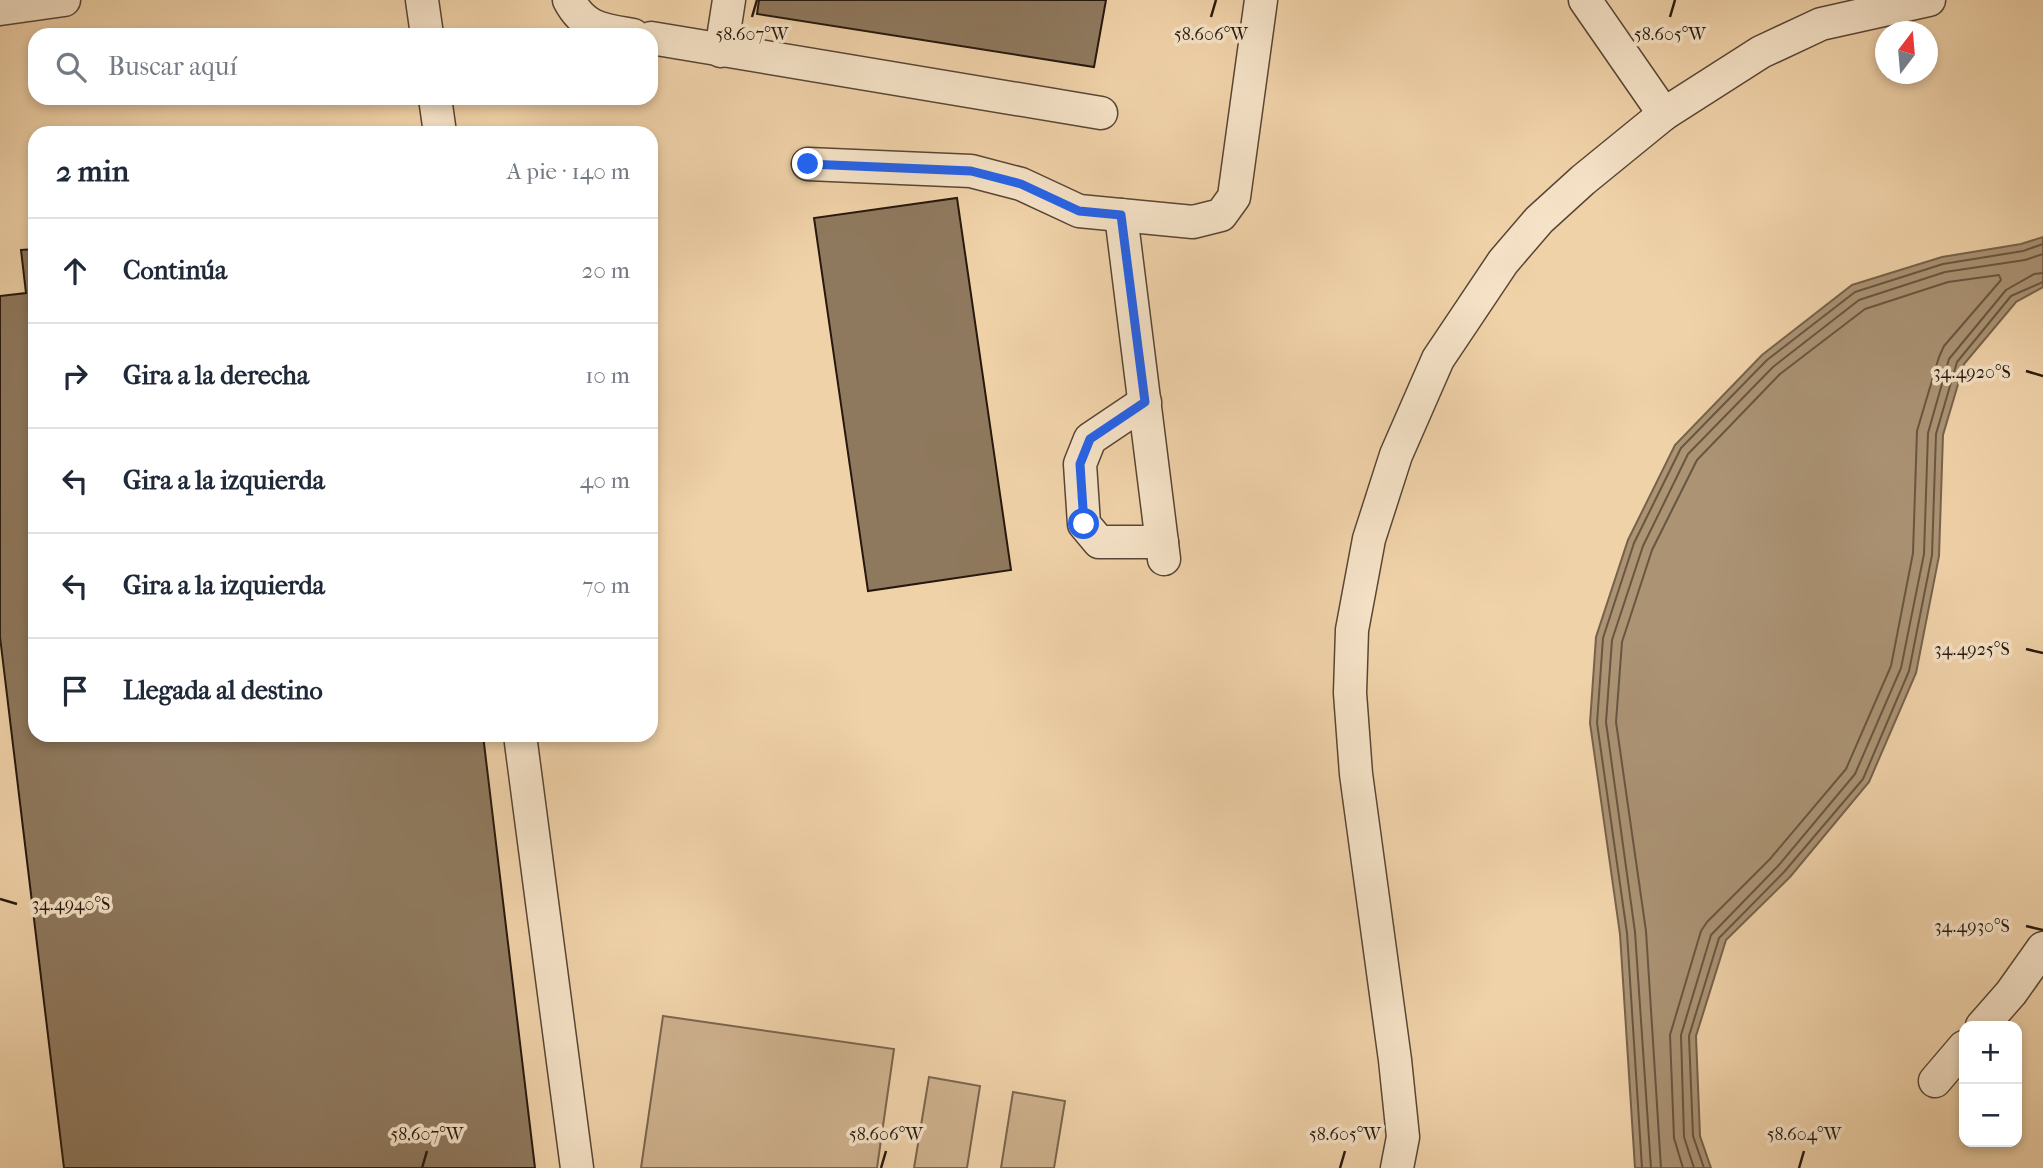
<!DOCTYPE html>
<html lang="es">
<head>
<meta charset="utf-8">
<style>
  :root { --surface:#fff; --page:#f6f6f7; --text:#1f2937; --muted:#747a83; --line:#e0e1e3 }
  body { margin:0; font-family:"IM FELL French Canon",serif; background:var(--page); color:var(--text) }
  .controls { position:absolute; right:21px; bottom:21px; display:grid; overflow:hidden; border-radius:14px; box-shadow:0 4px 10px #0003 }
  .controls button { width:63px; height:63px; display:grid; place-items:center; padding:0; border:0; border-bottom:2px solid var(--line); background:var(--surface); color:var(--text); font:35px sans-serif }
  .compass { position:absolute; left:1875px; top:21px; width:63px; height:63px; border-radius:50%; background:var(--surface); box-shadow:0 4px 10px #0003; rotate:16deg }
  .stop { position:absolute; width:21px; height:21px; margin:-16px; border:5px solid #2563eb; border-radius:50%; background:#fff }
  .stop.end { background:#2563eb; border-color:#fff; box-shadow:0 2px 7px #0008 }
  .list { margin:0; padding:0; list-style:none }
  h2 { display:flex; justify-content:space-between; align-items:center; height:91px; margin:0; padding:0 28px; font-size:30px }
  h2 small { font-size:23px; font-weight:400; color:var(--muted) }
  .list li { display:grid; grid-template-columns:46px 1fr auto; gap:21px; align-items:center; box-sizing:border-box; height:105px; padding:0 28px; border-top:2px solid var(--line) }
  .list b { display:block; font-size:26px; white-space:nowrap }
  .list em { font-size:23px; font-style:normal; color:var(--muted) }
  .icon { flex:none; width:38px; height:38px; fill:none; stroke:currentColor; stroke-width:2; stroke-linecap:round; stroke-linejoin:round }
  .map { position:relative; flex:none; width:2043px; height:1168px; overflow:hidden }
  .search { position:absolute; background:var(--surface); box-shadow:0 4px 10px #0003; left:28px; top:28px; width:630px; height:77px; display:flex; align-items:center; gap:18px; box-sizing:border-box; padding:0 24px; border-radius:21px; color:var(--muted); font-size:26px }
  .panel { position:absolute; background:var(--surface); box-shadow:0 4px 10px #0003; left:28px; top:126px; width:630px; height:616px; border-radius:21px }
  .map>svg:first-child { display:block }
  .green { fill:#ceb28e; stroke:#7a654e; stroke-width:2 }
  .water { fill:#ab9374; stroke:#76624b; stroke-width:2 }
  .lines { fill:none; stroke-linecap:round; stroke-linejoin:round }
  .shore { stroke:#685640; stroke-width:2 }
  .building { fill:#8f795e; stroke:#26180d; stroke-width:2 }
  .minor-casing { stroke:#584634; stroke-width:35 }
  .minor { stroke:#f5e2c7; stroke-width:32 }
  .route { stroke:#2563eb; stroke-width:9 }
  .ticks { fill:none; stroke:#26180d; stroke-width:2.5 }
  .ticks-label { font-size:18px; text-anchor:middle; fill:#26180d; stroke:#f5e2c7; stroke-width:7; stroke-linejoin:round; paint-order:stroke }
</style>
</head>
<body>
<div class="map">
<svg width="2043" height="1168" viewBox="0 0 2043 1168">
  <rect width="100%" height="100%" fill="#f0d2a9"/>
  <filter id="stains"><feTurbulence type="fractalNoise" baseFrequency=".00286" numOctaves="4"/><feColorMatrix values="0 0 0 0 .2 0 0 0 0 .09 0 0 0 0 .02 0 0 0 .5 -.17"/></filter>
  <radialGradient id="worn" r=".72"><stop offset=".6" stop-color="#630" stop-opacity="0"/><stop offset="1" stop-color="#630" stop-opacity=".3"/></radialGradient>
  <g class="green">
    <polygon points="663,1016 894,1049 877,1168 641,1168"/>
    <polygon points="929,1077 980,1086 967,1168 914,1168"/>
    <polygon points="1013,1092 1065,1101 1054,1168 1001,1168"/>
  </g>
  <polygon class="water" points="2043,237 2043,287 2016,302 1964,364 1943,435 1939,556 1916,673 1869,782 1790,877 1726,940 1696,1036 1700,1136 1711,1168 1635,1168 1620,934 1590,723 1596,637 1628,540 1675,445 1762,355 1852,285 1942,257 2021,244"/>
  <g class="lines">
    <g class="shore">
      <polyline points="1642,1168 1627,933 1597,723 1603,638 1634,543 1681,448 1767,360 1855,292 1943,264 2023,251 2043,244"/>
      <polyline points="1651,1168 1635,932 1606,722 1612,640 1643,546 1688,454 1773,367 1859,300 1945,272 2025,260 2043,254"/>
      <polyline points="1661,1168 1646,931 1616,722 1622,642 1652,550 1697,460 1780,374 1865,309 1948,282 1999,275 2001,280 1944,346 1939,357 1917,431 1913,553 1891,666 1846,769 1770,859 1707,922 1701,931 1670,1035 1674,1138 1683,1168"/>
      <polyline points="1694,1168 1684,1137 1681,1035 1711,935 1778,866 1855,774 1901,668 1924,554 1928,433 1949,359 2006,290 2034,274 2043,273"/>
      <polyline points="1704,1168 1693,1136 1689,1036 1719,938 1784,872 1863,779 1909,671 1932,555 1936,434 1957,362 2011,296 2043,282"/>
    </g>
  </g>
  <g class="building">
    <polygon points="759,0 1106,0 1094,67 757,14"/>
    <polygon points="957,198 1011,570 868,591 814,218"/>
    <polygon points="35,249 35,735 483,735 535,1168 64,1168 0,637 0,296 26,293 21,250"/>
  </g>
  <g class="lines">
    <g class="minor-casing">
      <g id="minor">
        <polyline points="422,0 427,35"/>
        <path d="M569 0C584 29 604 30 633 35"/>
        <polyline points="1585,0 1664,114"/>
        <polyline points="0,9 64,0"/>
        <polyline points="651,38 1101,113"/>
        <polyline points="721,51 729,0"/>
        <polyline points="435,98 440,133"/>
        <polyline points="808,164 971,171 1021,184 1079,211 1193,222 1221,215 1234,197 1261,0"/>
        <polyline points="1121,215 1164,559"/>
        <polyline points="1145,402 1090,439 1080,464 1084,524 1099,542 1162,542"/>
        <polyline points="520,735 577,1168"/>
        <polyline points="1982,1026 2011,993 2043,948"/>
        <polyline points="1935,1081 1964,1047"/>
        <polyline points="1397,1168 1403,1137 1395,1060 1356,774 1350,693 1352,630 1369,539 1396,455 1438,359 1503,262 1539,220 1583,180 1664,114 1761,52 1821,24 1929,0"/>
      </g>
    </g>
    <use href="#minor" class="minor"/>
  </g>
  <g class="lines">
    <polyline class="route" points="808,164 971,171 1021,184 1079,211 1121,215 1145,402 1090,439 1080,464 1084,524"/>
  </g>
  <path class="ticks" d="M752 17 757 0M1211 17 1216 0M1670 17 1675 0M2026 371 2043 376M2026 649 2043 653M0 899 17 904M2026 926 2043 930M422 1168 427 1151M881 1168 886 1151M1340 1168 1345 1151M1799 1168 1804 1151"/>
  <g class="ticks-label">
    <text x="752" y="40">58.607°W</text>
    <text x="1211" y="40">58.606°W</text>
    <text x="1670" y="40">58.605°W</text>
    <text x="1972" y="378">34.4920°S</text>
    <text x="1972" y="655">34.4925°S</text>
    <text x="71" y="910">34.4940°S</text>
    <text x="1972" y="932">34.4930°S</text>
    <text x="427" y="1140">58.607°W</text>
    <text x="886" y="1140">58.606°W</text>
    <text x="1345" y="1140">58.605°W</text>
    <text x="1804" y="1140">58.604°W</text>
  </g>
  <rect width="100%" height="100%" filter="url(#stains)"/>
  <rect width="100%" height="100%" fill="url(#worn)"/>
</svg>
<div class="controls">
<button>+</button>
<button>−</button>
</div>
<svg class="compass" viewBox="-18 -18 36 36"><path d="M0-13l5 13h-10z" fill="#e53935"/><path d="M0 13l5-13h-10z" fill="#747a83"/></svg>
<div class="stop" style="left:1084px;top:524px"></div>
<div class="stop end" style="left:808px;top:164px"></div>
<div class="search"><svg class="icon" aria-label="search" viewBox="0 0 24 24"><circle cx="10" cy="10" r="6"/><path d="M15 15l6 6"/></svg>Buscar aquí</div>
<section class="panel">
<h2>2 min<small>A pie · 140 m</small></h2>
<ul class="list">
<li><svg class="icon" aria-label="ahead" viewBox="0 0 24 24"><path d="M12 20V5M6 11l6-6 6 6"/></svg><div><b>Continúa</b></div><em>20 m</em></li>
<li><svg class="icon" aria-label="right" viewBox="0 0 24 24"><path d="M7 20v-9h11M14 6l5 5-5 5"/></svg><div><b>Gira a la derecha</b></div><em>10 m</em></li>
<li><svg class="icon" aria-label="left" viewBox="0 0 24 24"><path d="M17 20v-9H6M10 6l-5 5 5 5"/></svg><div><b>Gira a la izquierda</b></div><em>40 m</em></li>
<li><svg class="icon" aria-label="left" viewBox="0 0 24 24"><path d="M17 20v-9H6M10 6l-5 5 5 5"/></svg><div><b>Gira a la izquierda</b></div><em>70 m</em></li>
<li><svg class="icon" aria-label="arrive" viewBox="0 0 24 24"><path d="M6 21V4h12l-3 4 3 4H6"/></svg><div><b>Llegada al destino</b></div></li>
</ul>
</section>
</div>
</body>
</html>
